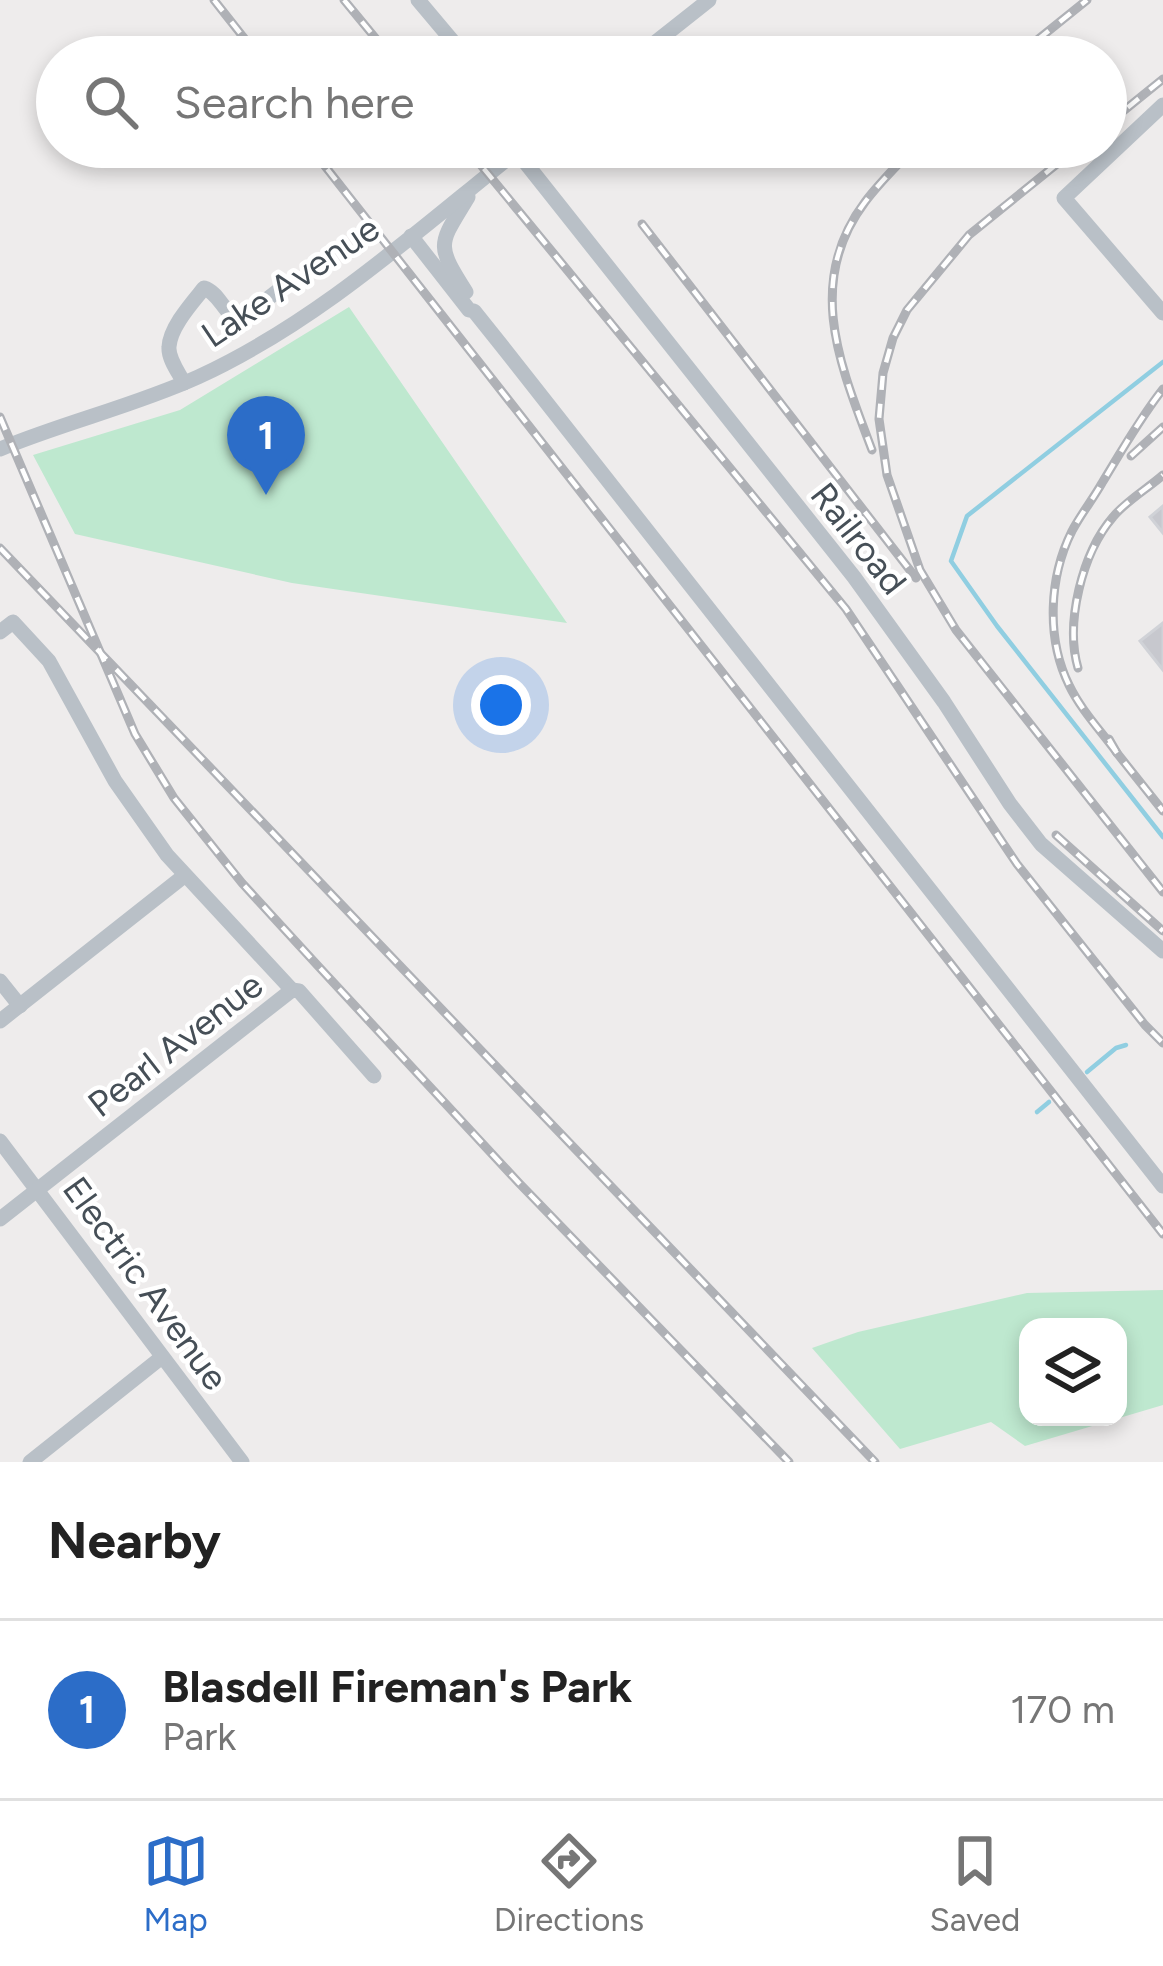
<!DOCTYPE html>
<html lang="en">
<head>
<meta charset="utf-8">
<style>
  :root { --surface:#fff; --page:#f2f2f2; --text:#222; --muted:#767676; --line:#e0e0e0; --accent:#2c6dc8 }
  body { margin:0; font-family:Figtree,sans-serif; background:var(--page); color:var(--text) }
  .controls { position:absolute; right:36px; bottom:36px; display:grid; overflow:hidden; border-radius:24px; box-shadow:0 6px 18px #0003 }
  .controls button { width:108px; height:108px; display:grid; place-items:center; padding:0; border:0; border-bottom:3px solid var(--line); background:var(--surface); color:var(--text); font:60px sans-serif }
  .you { position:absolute; left:501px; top:705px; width:42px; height:42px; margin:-30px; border:9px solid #fff; border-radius:50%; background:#1a73e8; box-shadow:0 0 0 18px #1a73e833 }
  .badge { display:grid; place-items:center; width:78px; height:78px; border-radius:50%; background:var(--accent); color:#fff; font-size:39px; font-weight:700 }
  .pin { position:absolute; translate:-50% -99px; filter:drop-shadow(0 3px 6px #0008) }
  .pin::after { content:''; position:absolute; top:63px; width:42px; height:36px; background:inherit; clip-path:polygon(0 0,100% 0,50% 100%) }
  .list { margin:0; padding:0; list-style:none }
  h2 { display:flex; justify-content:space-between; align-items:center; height:156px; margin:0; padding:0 48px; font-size:51px }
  h2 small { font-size:39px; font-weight:400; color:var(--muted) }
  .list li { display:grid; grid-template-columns:78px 1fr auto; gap:36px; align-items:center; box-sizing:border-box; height:180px; padding:0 48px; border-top:3px solid var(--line) }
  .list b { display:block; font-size:45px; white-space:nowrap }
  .list p { margin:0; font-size:39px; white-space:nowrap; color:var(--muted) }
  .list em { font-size:39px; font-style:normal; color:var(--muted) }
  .icon { flex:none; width:66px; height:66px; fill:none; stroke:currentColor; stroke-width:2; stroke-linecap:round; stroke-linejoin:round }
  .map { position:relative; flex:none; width:1163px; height:1462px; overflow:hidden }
  .search { position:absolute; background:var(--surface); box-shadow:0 6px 18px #0003; left:36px; right:36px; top:36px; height:132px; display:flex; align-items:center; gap:30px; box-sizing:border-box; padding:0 42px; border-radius:66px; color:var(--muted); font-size:45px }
  .sheet { height:336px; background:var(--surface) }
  nav { display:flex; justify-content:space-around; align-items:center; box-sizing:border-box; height:168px; border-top:3px solid var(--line); background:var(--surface); font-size:33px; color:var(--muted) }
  nav a { display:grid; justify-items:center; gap:6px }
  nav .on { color:var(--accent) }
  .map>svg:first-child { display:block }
  .green { fill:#bee8cf; fill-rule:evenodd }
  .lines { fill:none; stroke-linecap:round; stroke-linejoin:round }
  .stream { stroke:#90cee1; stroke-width:4.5 }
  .building { fill:#c7c8ce; stroke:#d0d2d7; stroke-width:3 }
  .minor { stroke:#b9c0c7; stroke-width:15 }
  .rail-casing { stroke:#afb1b6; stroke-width:9 }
  .rail { stroke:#fff; stroke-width:4.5; stroke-dasharray:14; stroke-linecap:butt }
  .labels { text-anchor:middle; stroke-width:9; stroke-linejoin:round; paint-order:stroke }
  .street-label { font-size:36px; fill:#464f57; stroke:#fff }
</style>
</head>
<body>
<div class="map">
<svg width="1163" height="1462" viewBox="0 0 1163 1462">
  <rect width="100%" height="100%" fill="#eeecec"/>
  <g class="green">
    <polygon points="349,307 567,623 292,583 75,534 33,455 180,410"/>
    <path d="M1163 1290V1405L1025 1446 991 1422 900 1449 812 1348 858 1332 1027 1293ZM1118 1327V1417H1028V1327Z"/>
  </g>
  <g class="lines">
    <g class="stream">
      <polyline points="1163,362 967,516 951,561 997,626 1163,837"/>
      <polyline points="1087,1072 1116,1048 1126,1045"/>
      <polyline points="1037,1112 1049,1102"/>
    </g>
  </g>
  <g class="building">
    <polygon points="1163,506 1163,533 1150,517"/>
    <polygon points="1163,623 1163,670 1140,641"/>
  </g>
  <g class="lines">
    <g class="minor">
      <polyline points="418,0 466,57"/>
      <polyline points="637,57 709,0"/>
      <polyline points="1163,105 1064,198 1163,313"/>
      <polyline points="517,152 854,577 944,702 1010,804 1041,844 1163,951"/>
      <polyline points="411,236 469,310 474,311 502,346 1163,1186"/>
      <path d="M466 292C435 243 439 245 468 197"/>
      <path d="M184 383C179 373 168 359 169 347 170 327 192 303 204 288 220 293 224 315 240 320L283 287"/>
      <path d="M0 449C65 422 134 406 198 377 318 322 418 230 520 149"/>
      <polyline points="0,632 13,622 49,661 115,781 167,855 292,990"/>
      <polyline points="0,981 20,1006"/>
      <polyline points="0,1021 184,876"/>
      <polyline points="0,1141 242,1462"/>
      <polyline points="0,1219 292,990 299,991 374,1076"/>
      <polyline points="30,1462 162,1357"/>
    </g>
    <g class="rail-casing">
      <g id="rail">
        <polyline points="214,0 259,57"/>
        <polyline points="344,0 391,57"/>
        <polyline points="1016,57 1087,0"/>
        <polyline points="1106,125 1163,79"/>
        <polyline points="310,147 1163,1234"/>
        <polyline points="466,147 846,609 1017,864 1145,1025 1163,1043"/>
        <polyline points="1078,147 969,235 907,310 893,338 883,373 879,419 887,475 920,570 956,630 1163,892"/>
        <polyline points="642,224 916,578"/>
        <polyline points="0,417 135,734 174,798 242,883 319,967 519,1183 789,1462"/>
        <path d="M872 450C841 367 804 283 865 202 879 183 898 165 914 147"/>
        <polyline points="1131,456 1163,427"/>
        <polyline points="0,548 875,1462"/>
        <path d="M1078 668C1065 623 1082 553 1113 517 1126 501 1147 489 1163 475"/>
        <polyline points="1109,739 1117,753 1163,811"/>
        <path d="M1117 753C1101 731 1081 710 1069 685 1046 638 1049 577 1072 531 1081 514 1093 499 1102 483 1121 452 1140 418 1163 389"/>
        <polyline points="1056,835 1163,931"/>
      </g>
    </g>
    <use href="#rail" class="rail"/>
  </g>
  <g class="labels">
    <g class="street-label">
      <text transform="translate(290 281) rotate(-34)" y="13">Lake Avenue</text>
      <text transform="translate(859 538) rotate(52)" y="13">Railroad</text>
      <text transform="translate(175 1044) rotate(-38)" y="13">Pearl Avenue</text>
      <text transform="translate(146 1283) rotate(54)" y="13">Electric Avenue</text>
    </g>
  </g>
</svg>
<div class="controls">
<button><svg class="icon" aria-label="layers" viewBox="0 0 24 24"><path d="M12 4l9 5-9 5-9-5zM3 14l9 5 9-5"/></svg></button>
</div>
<div class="you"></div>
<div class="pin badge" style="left:266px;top:495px">1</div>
<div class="search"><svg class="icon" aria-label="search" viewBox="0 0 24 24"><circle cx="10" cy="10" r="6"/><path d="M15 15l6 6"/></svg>Search here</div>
</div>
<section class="sheet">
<h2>Nearby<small></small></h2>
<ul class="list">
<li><span class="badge">1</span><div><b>Blasdell Fireman's Park</b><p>Park</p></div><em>170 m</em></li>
</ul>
</section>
<nav>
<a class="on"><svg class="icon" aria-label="map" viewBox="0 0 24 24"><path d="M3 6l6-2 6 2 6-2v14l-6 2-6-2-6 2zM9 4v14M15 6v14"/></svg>Map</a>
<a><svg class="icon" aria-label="directions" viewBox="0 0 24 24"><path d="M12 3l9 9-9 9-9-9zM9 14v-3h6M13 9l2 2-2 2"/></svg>Directions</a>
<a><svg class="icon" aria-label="saved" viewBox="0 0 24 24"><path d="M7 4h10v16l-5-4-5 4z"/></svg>Saved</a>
</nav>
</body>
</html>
